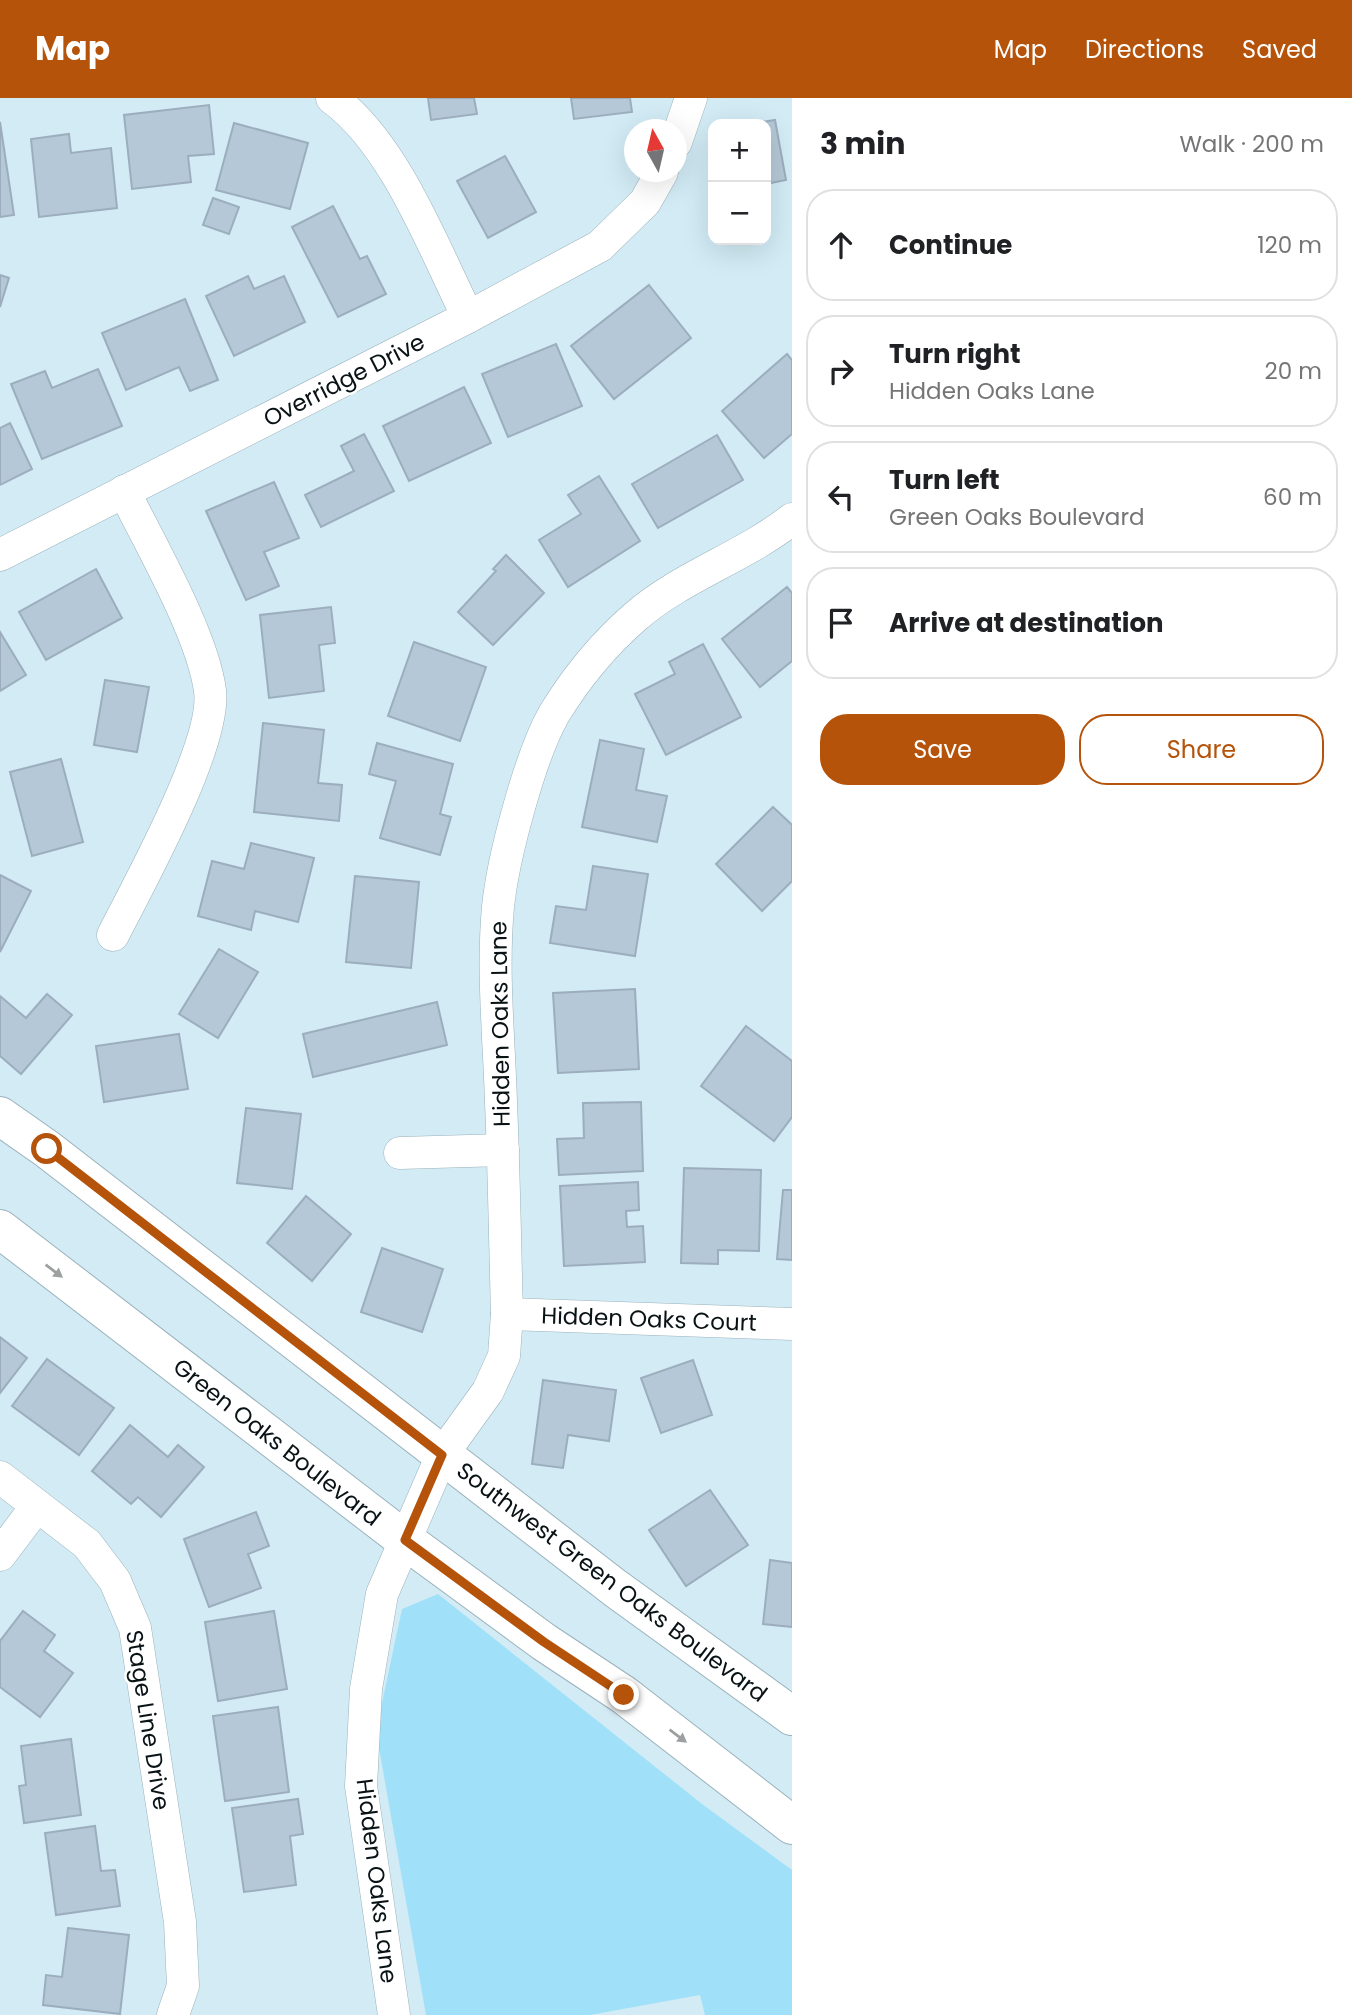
<!DOCTYPE html>
<html lang="en">
<head>
<meta charset="utf-8">
<style>
  :root { --surface:#fff; --page:#f6f6f6; --text:#202124; --muted:#757577; --line:#e0e0e0; --accent:#b45309 }
  body { margin:0; font-family:Poppins,sans-serif; background:var(--page); color:var(--text) }
  .controls { position:absolute; right:21px; top:21px; display:grid; overflow:hidden; border-radius:14px; box-shadow:0 7px 28px #0002 }
  .controls button { width:63px; height:63px; display:grid; place-items:center; padding:0; border:0; border-bottom:2px solid var(--line); background:var(--surface); color:var(--text); font:35px sans-serif }
  .compass { position:absolute; left:624px; top:21px; width:63px; height:63px; border-radius:50%; background:var(--surface); box-shadow:0 7px 28px #0002; rotate:352deg }
  .stop { position:absolute; width:21px; height:21px; margin:-16px; border:5px solid #b45309; border-radius:50%; background:#fff }
  .stop.end { background:#b45309; border-color:#fff; box-shadow:0 2px 7px #0008 }
  .list { margin:0; padding:0; list-style:none }
  h2 { display:flex; justify-content:space-between; align-items:center; height:91px; margin:0; padding:0 28px; font-size:30px }
  h2 small { font-size:23px; font-weight:400; color:var(--muted) }
  .list li { display:grid; grid-template-columns:46px 1fr auto; gap:21px; align-items:center; box-sizing:border-box; height:112px; margin:0 14px 14px; padding:0 14px; border:2px solid var(--line); border-radius:28px }
  .list b { display:block; font-size:26px; white-space:nowrap }
  .list p { margin:0; font-size:23px; white-space:nowrap; color:var(--muted) }
  .list em { font-size:23px; font-style:normal; color:var(--muted) }
  .actions { display:flex; gap:14px; padding:21px 28px }
  .actions a { flex:1; padding:16px 0; border:2px solid var(--accent); border-radius:28px; text-align:center; font-size:24px; color:var(--accent) }
  .actions .main { background:var(--accent); color:#fff }
  .icon { flex:none; width:38px; height:38px; fill:none; stroke:currentColor; stroke-width:2; stroke-linecap:round; stroke-linejoin:round }
  .map { position:relative; flex:none; width:792px; height:1917px; overflow:hidden }
  header { display:flex; align-items:center; gap:42px; box-sizing:border-box; height:98px; padding:0 35px; background:var(--accent); color:#fff }
  header strong { font-size:33px }
  nav { display:flex; gap:38px; margin-inline-start:auto; font-size:24px }
  main { display:flex }
  aside { flex:1; background:var(--surface) }
  .map>svg:first-child { display:block }
  .green { fill:#a0e1f9 }
  .building { fill:#b5c8d7; stroke:#9caebd; stroke-width:2 }
  .lines { fill:none; stroke-linecap:round; stroke-linejoin:round }
  .street-casing { stroke:#9ab2bb; stroke-width:33 }
  .secondary-casing { stroke:#9ab2bb; stroke-width:40 }
  .street { stroke:#fff; stroke-width:32 }
  .secondary { stroke:#fff; stroke-width:38 }
  .oneway { fill:#9da0a1 }
  .route { stroke:#b45309; stroke-width:9 }
  .labels { text-anchor:middle; stroke-width:5; stroke-linejoin:round; paint-order:stroke }
  .street-label { font-size:23px; fill:#091215; stroke:#fff }
</style>
</head>
<body>
<header>
<strong>Map</strong>
<nav><a>Map</a><a>Directions</a><a>Saved</a></nav>
</header>
<main>
<div class="map">
<svg width="792" height="1917" viewBox="0 0 792 1917">
  <rect width="100%" height="100%" fill="#d2ebf5"/>
  <polygon class="green" points="438,1496 702,1706 792,1772 792,1917 705,1917 700,1897 590,1917 426,1917 376,1633 402,1511"/>
  <g class="building">
    <polygon points="428,0 474,0 477,16 431,22"/>
    <polygon points="571,0 630,0 632,14 574,21"/>
    <polygon points="209,7 214,56 188,58 191,84 132,91 124,17"/>
    <polygon points="775,22 786,82 766,86 766,26 749,26"/>
    <polygon points="0,24 14,117 0,119"/>
    <polygon points="234,25 308,45 290,111 216,92"/>
    <polygon points="69,36 71,55 111,50 117,110 39,119 31,41"/>
    <polygon points="505,58 536,114 488,140 457,83"/>
    <polygon points="213,100 239,109 229,136 203,127"/>
    <polygon points="333,108 360,161 367,158 386,196 338,219 292,129"/>
    <polygon points="0,177 9,180 0,209"/>
    <polygon points="248,178 254,191 284,178 305,224 234,258 206,198"/>
    <polygon points="649,187 691,240 614,301 571,248"/>
    <polygon points="185,201 218,282 190,293 179,269 126,292 102,235"/>
    <polygon points="556,246 582,308 508,339 482,276"/>
    <polygon points="787,256 792,262 792,336 764,360 722,313"/>
    <polygon points="98,271 122,328 42,361 11,286 45,273 52,290"/>
    <polygon points="464,289 491,345 409,383 383,328"/>
    <polygon points="10,325 32,371 0,387 0,330"/>
    <polygon points="364,336 394,393 321,429 305,397 354,373 341,348"/>
    <polygon points="717,337 743,382 658,430 632,386"/>
    <polygon points="599,378 640,443 568,489 539,442 581,416 568,397"/>
    <polygon points="274,384 299,440 264,454 279,488 246,502 206,413"/>
    <polygon points="506,457 544,495 493,547 458,514 496,473 493,471"/>
    <polygon points="96,471 122,520 46,562 19,514"/>
    <polygon points="787,489 792,495 792,563 760,589 722,541"/>
    <polygon points="331,509 335,545 319,547 324,593 269,600 260,517"/>
    <polygon points="0,534 26,577 0,593"/>
    <polygon points="414,544 486,569 460,643 388,618"/>
    <polygon points="703,546 741,619 666,657 635,596 675,576 669,564"/>
    <polygon points="105,582 149,589 137,654 94,647"/>
    <polygon points="263,625 324,632 318,685 342,687 339,723 254,714"/>
    <polygon points="600,642 644,651 636,692 667,698 657,744 582,729"/>
    <polygon points="377,645 453,666 440,716 451,719 440,757 380,740 396,683 369,676"/>
    <polygon points="61,661 83,744 32,758 10,674"/>
    <polygon points="773,709 792,727 792,783 762,813 716,766"/>
    <polygon points="251,745 314,760 298,824 255,813 251,832 198,818 212,763 244,771"/>
    <polygon points="593,768 648,776 635,858 550,845 556,808 586,812"/>
    <polygon points="0,777 31,793 0,854"/>
    <polygon points="355,778 419,784 411,870 346,864"/>
    <polygon points="219,851 258,874 218,940 179,916"/>
    <polygon points="635,891 639,971 558,975 553,895"/>
    <polygon points="47,896 72,917 21,976 0,958 0,898 26,920"/>
    <polygon points="437,904 447,947 313,979 303,936"/>
    <polygon points="746,928 792,963 792,1019 774,1043 701,988"/>
    <polygon points="179,936 188,991 104,1004 96,948"/>
    <polygon points="641,1004 643,1073 559,1077 557,1041 584,1040 583,1005"/>
    <polygon points="246,1010 301,1016 292,1091 237,1085"/>
    <polygon points="684,1070 761,1072 759,1153 718,1152 718,1166 681,1165"/>
    <polygon points="638,1084 639,1112 626,1113 627,1129 643,1128 645,1164 564,1168 560,1088"/>
    <polygon points="783,1092 792,1092 792,1162 777,1161"/>
    <polygon points="306,1098 351,1136 312,1183 267,1145"/>
    <polygon points="382,1150 443,1171 422,1234 361,1214"/>
    <polygon points="0,1239 27,1260 0,1295"/>
    <polygon points="47,1261 114,1310 79,1357 12,1308"/>
    <polygon points="693,1262 712,1317 661,1335 641,1280"/>
    <polygon points="543,1282 616,1292 609,1343 568,1337 563,1370 532,1366"/>
    <polygon points="130,1327 168,1359 178,1347 204,1369 161,1419 138,1399 131,1406 92,1373"/>
    <polygon points="710,1392 748,1447 686,1488 649,1432"/>
    <polygon points="256,1414 269,1448 248,1456 261,1490 209,1509 184,1441"/>
    <polygon points="770,1462 792,1465 792,1529 763,1526"/>
    <polygon points="23,1513 55,1537 44,1553 73,1575 40,1619 0,1589 0,1543"/>
    <polygon points="274,1513 287,1591 218,1603 205,1524"/>
    <polygon points="278,1609 289,1694 225,1703 213,1618"/>
    <polygon points="71,1641 81,1717 24,1725 19,1688 26,1687 21,1648"/>
    <polygon points="298,1701 303,1736 290,1738 296,1787 244,1794 232,1710"/>
    <polygon points="95,1728 101,1773 115,1772 120,1808 56,1817 45,1735"/>
    <polygon points="68,1830 129,1837 120,1916 43,1907 46,1877 62,1879"/>
  </g>
  <g class="lines">
    <g class="street-casing">
      <g id="street">
        <path d="M332 0C395 46 433 149 468 219"/>
        <polyline points="676,44 691,0"/>
        <polyline points="0,457 468,219 600,148 645,104 662,74"/>
        <path d="M113 837C139 786 217 645 210 593 203 537 150 446 124 393"/>
        <polyline points="400,1055 503,1052"/>
        <polyline points="507,1216 792,1226"/>
        <polyline points="0,1379 87,1446 115,1483 135,1530 180,1824 183,1888 173,1917"/>
        <polyline points="0,1457 37,1408"/>
        <path d="M394 1917 361 1688 366 1591 382 1496 442 1357 488 1293 504 1258 507 1216C505 1145 504 1075 501 1004 499 940 492 873 498 809 503 760 530 658 554 616 576 580 604 546 635 519 682 478 744 459 792 421"/>
      </g>
    </g>
    <g class="secondary-casing">
      <g id="secondary">
        <polyline points="0,1018 47,1051 615,1490 792,1618"/>
        <polyline points="0,1131 405,1442 544,1544 624,1597 792,1727"/>
      </g>
    </g>
    <use href="#street" class="street"/>
    <use href="#secondary" class="secondary"/>
  </g>
  <defs><path id="oneway-solid" d="M-6-.8H1V-3.2L6.5 0L1 3.2V.8H-6Z" transform="scale(1.75)"/></defs>
  <g class="oneway">
    <use href="#oneway-solid" transform="translate(54 1173) rotate(37)"/>
    <use href="#oneway-solid" transform="translate(678 1638) rotate(37)"/>
  </g>
  <g class="lines">
    <polyline class="route" points="47,1051 442,1357 405,1442 544,1544 624,1597"/>
  </g>
  <g class="labels">
    <g class="street-label">
      <text transform="translate(344 282) rotate(-27)" y="8">Overridge Drive</text>
      <text transform="translate(500 926) rotate(-91)" y="8">Hidden Oaks Lane</text>
      <text transform="translate(649 1221) rotate(2)" y="8">Hidden Oaks Court</text>
      <text transform="translate(277 1344) rotate(38)" y="8">Green Oaks Boulevard</text>
      <text transform="translate(612 1484) rotate(37)" y="8">Southwest Green Oaks Boulevard</text>
      <text transform="translate(148 1622) rotate(81)" y="8">Stage Line Drive</text>
      <text transform="translate(377 1783) rotate(83)" y="8">Hidden Oaks Lane</text>
    </g>
  </g>
</svg>
<div class="controls">
<button>+</button>
<button>−</button>
</div>
<svg class="compass" viewBox="-18 -18 36 36"><path d="M0-13l5 13h-10z" fill="#e53935"/><path d="M0 13l5-13h-10z" fill="#757577"/></svg>
<div class="stop" style="left:47px;top:1051px"></div>
<div class="stop end" style="left:624px;top:1597px"></div>
</div>
<aside>
<h2>3 min<small>Walk · 200 m</small></h2>
<ul class="list">
<li><svg class="icon" aria-label="ahead" viewBox="0 0 24 24"><path d="M12 20V5M6 11l6-6 6 6"/></svg><div><b>Continue</b></div><em>120 m</em></li>
<li><svg class="icon" aria-label="right" viewBox="0 0 24 24"><path d="M7 20v-9h11M14 6l5 5-5 5"/></svg><div><b>Turn right</b><p>Hidden Oaks Lane</p></div><em>20 m</em></li>
<li><svg class="icon" aria-label="left" viewBox="0 0 24 24"><path d="M17 20v-9H6M10 6l-5 5 5 5"/></svg><div><b>Turn left</b><p>Green Oaks Boulevard</p></div><em>60 m</em></li>
<li><svg class="icon" aria-label="arrive" viewBox="0 0 24 24"><path d="M6 21V4h12l-3 4 3 4H6"/></svg><div><b>Arrive at destination</b></div></li>
</ul>
<div class="actions"><a class="main">Save</a><a>Share</a></div>
</aside>
</main>
</body>
</html>
